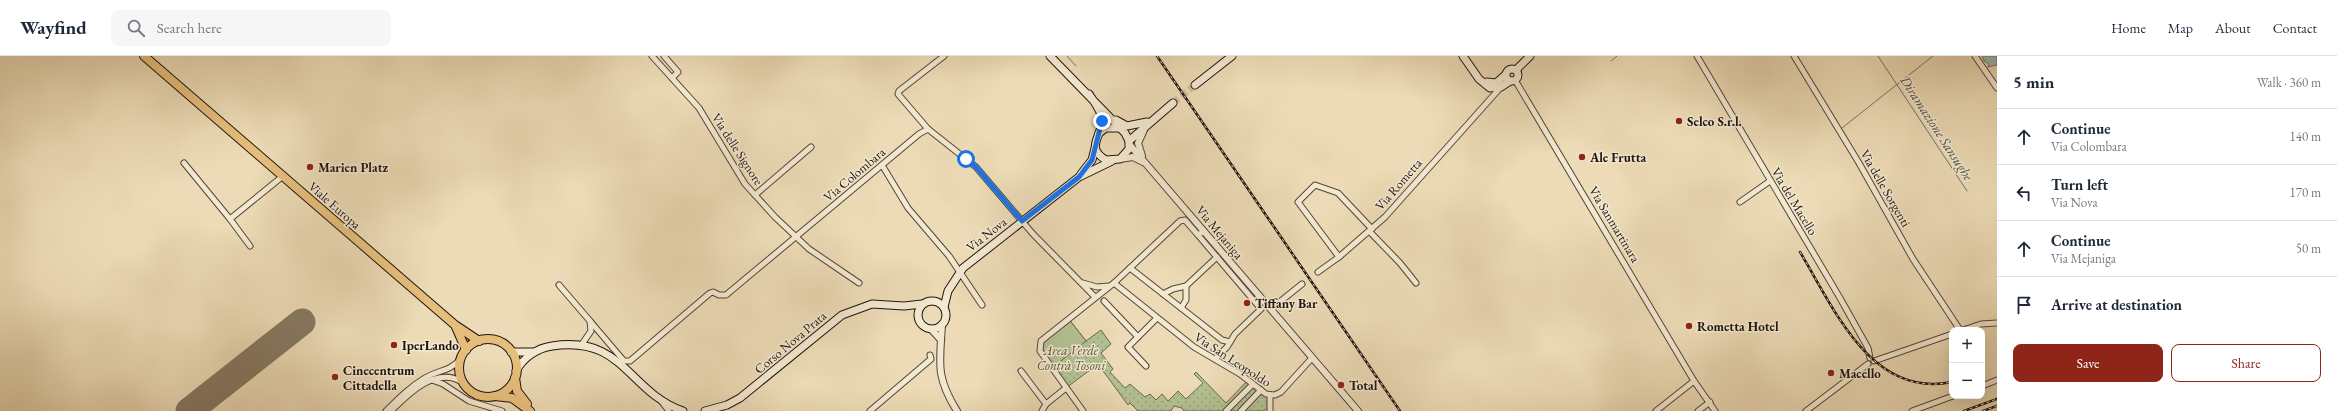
<!DOCTYPE html>
<html lang="en">
<head>
<meta charset="utf-8">
<style>
  :root { --surface:#fff; --page:#f6f6f7; --text:#1f2937; --muted:#747a83; --line:#e0e1e3; --accent:#8f2418 }
  body { margin:0; font-family:"EB Garamond",serif; background:var(--page); color:var(--text) }
  .controls { position:absolute; right:12px; bottom:12px; display:grid; overflow:hidden; border-radius:8px; box-shadow:0 4px 16px #0002 }
  .controls button { width:36px; height:36px; display:grid; place-items:center; padding:0; border:0; border-bottom:1px solid var(--line); background:var(--surface); color:var(--text); font:20px sans-serif }
  .stop { position:absolute; width:12px; height:12px; margin:-9px; border:3px solid #1a73e8; border-radius:50%; background:#fff }
  .stop.end { background:#1a73e8; border-color:#fff; box-shadow:0 1px 4px #0008 }
  .list { margin:0; padding:0; list-style:none }
  h2 { display:flex; justify-content:space-between; align-items:center; height:52px; margin:0; padding:0 16px; font-size:17px }
  h2 small { font-size:13px; font-weight:400; color:var(--muted) }
  .list li { display:grid; grid-template-columns:26px 1fr auto; gap:12px; align-items:center; box-sizing:border-box; height:56px; padding:0 16px; border-top:1px solid var(--line) }
  .list b { display:block; font-size:15px; white-space:nowrap }
  .list p { margin:0; font-size:13px; white-space:nowrap; color:var(--muted) }
  .list em { font-size:13px; font-style:normal; color:var(--muted) }
  .actions { display:flex; gap:8px; padding:12px 16px }
  .actions a { flex:1; padding:9px 0; border:1px solid var(--accent); border-radius:8px; text-align:center; font-size:14px; color:var(--accent) }
  .actions .main { background:var(--accent); color:#fff }
  .icon { flex:none; width:22px; height:22px; fill:none; stroke:currentColor; stroke-width:2; stroke-linecap:round; stroke-linejoin:round }
  .map { position:relative; flex:none; width:1997px; height:355px; overflow:hidden }
  header { display:flex; align-items:center; gap:24px; box-sizing:border-box; height:56px; padding:0 20px; background:var(--surface); border-bottom:1px solid var(--line) }
  header strong { font-size:19px }
  nav { display:flex; gap:22px; margin-inline-start:auto; font-size:14px }
  .search { width:280px; height:36px; background:var(--page); display:flex; align-items:center; gap:10px; box-sizing:border-box; padding:0 14px; border-radius:8px; color:var(--muted); font-size:15px }
  main { display:flex }
  aside { flex:1; background:var(--surface) }
  .map>svg:first-child { display:block }
  .green { fill:url(#green-dots); stroke:#696a50 }
  .pitch { fill:#b3c192; stroke:#696a50 }
  .water { fill:url(#water-ripples); stroke:#6b7674 }
  .lines { fill:none; stroke-linecap:round; stroke-linejoin:round }
  .stream { stroke:#6b7674; stroke-width:1 }
  .runway { stroke:#867862; stroke-width:27 }
  .secondary-tunnel { stroke:#cdbd9d; stroke-width:7; stroke-dasharray:7 3.5; stroke-linecap:butt }
  .minor-casing { stroke:#524639; stroke-width:7 }
  .tertiary-casing { stroke:#524639; stroke-width:8 }
  .secondary-casing { stroke:#1f140f; stroke-width:9 }
  .primary-casing { stroke:#1f140f; stroke-width:10 }
  .trunk-casing { stroke:#1f140f; stroke-width:10 }
  .minor { stroke:#f3e8d0; stroke-width:5 }
  .tertiary { stroke:#f3e8d0; stroke-width:6 }
  .secondary { stroke:#f3e8d0; stroke-width:7 }
  .primary { stroke:#e6be7b; stroke-width:8 }
  .trunk { stroke:#e6be7b; stroke-width:8 }
  .rail-casing { stroke:#1f140f; stroke-width:2.5 }
  .rail { stroke:#f3e8d0; stroke-width:1; stroke-dasharray:3; stroke-linecap:butt }
  .route { stroke:#1a73e8; stroke-width:5 }
  .poi-dot { fill:#8f2418; stroke:#f3e8d0; stroke-width:1.5 }
  .labels { text-anchor:middle; stroke-width:3; stroke-linejoin:round; paint-order:stroke }
  .poi-label { font-size:13px; font-weight:bold; fill:#1f140f; stroke:#f3e8d0; text-anchor:start }
  .street-label { font-size:13px; fill:#1f140f; stroke:#f3e8d0 }
  .park-label { font-size:13px; font-style:italic; fill:#53513d; stroke:#f3e8d0 }
  .water-label { font-size:14px; font-style:italic; fill:#4b4d4a; stroke:#f3e8d0 }
</style>
</head>
<body>
<header>
<strong>Wayfind</strong>
<div class="search"><svg class="icon" aria-label="search" viewBox="0 0 24 24"><circle cx="10" cy="10" r="6"/><path d="M15 15l6 6"/></svg>Search here</div>
<nav><a>Home</a><a>Map</a><a>About</a><a>Contact</a></nav>
</header>
<main>
<div class="map">
<svg width="1997" height="355" viewBox="0 0 1997 355">
  <defs>
    <pattern id="green-dots" width="8" height="8" patternUnits="userSpaceOnUse"><rect width="8" height="8" fill="#b3c192"/><path d="M2 2h.1M6 6h.1" fill="none" stroke="#9aa57d" stroke-width="1.8" stroke-linecap="round"/></pattern>
    <pattern id="water-ripples" width="26" height="14" patternUnits="userSpaceOnUse"><rect width="26" height="14" fill="#9db8b8"/><path d="M2 4q2-2 4 0t4 0M15 11q2-2 4 0t4 0" fill="none" stroke="#879d9d"/></pattern>
  </defs>
  <rect width="100%" height="100%" fill="#ecdbb6"/>
  <filter id="stains"><feTurbulence type="fractalNoise" baseFrequency=".005" numOctaves="4"/><feColorMatrix values="0 0 0 0 .2 0 0 0 0 .09 0 0 0 0 .02 0 0 0 .5 -.17"/></filter>
  <radialGradient id="worn" r=".72"><stop offset=".6" stop-color="#630" stop-opacity="0"/><stop offset="1" stop-color="#630" stop-opacity=".3"/></radialGradient>
  <polygon class="green" points="1068,262 1086,285 1101,274 1111,288 1101,297 1113,313 1110,316 1125,332 1130,328 1145,341 1150,338 1156,344 1162,338 1168,345 1178,335 1186,343 1203,327 1194,318 1196,316 1226,347 1247,325 1268,341 1268,352 1263,355 1184,355 1182,352 1174,350 1171,355 1138,355 1130,347 1128,349 1098,308 1066,332 1040,295"/>
  <polygon class="pitch" points="1068,262 1086,285 1052,312 1040,295 1041,285"/>
  <polygon class="water" points="1982,0 1997,0 1997,9 1988,11 1989,8 1984,5"/>
  <g class="lines">
    <g class="stream">
      <polyline points="1067,0 1076,10"/>
      <polyline points="1878,0 1967,135"/>
      <polyline points="1611,5 1617,0"/>
      <polyline points="1842,72 1933,0"/>
    </g>
    <polyline class="runway" points="189,355 302,266"/>
    <polyline class="secondary-tunnel" points="1173,47 1195,29"/>
    <g class="minor-casing">
      <g id="minor">
        <polyline points="652,0 699,52 745,128 775,161 809,193 859,227"/>
        <polyline points="664,0 678,16 672,22"/>
        <polyline points="1697,0 1840,242 1868,292 1870,302"/>
        <polyline points="1794,0 1859,107 1913,203 1960,274"/>
        <polyline points="1975,0 1997,32"/>
        <polyline points="1515,24 1694,325 1715,355"/>
        <polyline points="928,73 898,38 899,35 944,0"/>
        <polyline points="184,107 230,163 283,120"/>
        <polyline points="882,109 908,152 949,200 982,249"/>
        <polyline points="755,139 811,91"/>
        <polyline points="1740,146 1770,125"/>
        <polyline points="230,163 250,190"/>
        <polyline points="1370,176 1400,207 1416,227"/>
        <polyline points="1198,179 1261,253 1235,278 1227,291 1215,303"/>
        <polyline points="1339,201 1298,146 1315,129 1338,137 1372,173"/>
        <polyline points="1130,212 1208,273 1222,284 1230,286"/>
        <polyline points="1318,216 1339,201 1385,161 1501,31"/>
        <polyline points="1083,227 1097,231 1109,230"/>
        <polyline points="1114,227 1194,291 1240,318 1266,338 1275,339 1281,336 1312,302"/>
        <polyline points="559,229 590,265 591,275 582,288"/>
        <polyline points="1163,238 1173,233 1186,230 1217,201"/>
        <polyline points="1104,245 1138,281"/>
        <polyline points="1181,252 1186,244 1186,230"/>
        <polyline points="1271,253 1302,228"/>
        <polyline points="590,265 624,305 630,305 710,237 713,236 719,239 726,239 919,78 928,73 976,111 1033,178 1095,241"/>
        <polyline points="1963,274 1981,268 1997,267"/>
        <polyline points="1874,305 1952,278"/>
        <polyline points="1146,310 1128,291 1157,262"/>
        <polyline points="1021,315 1046,348"/>
        <polyline points="432,324 443,328 469,345 502,355"/>
        <polyline points="1982,330 1997,324"/>
        <polyline points="1270,339 1270,355"/>
        <polyline points="662,346 669,355"/>
        <path d="M386 355C398 343 410 331 425 322 440 313 447 317 461 303"/>
        <path d="M391 355C409 337 436 310 462 326"/>
        <polyline points="870,355 931,303 930,299"/>
        <polyline points="1042,355 1046,348 1066,332"/>
        <polyline points="1083,355 1040,295 1041,285 1114,227 1180,165 1185,164 1198,179 1204,175"/>
        <polyline points="1226,355 1253,328"/>
        <polyline points="1241,355 1261,334"/>
        <polyline points="1656,355 1694,325"/>
        <polyline points="1698,355 1710,346"/>
        <polyline points="1806,355 1868,308"/>
        <polyline points="1912,355 1953,340"/>
      </g>
    </g>
    <g class="tertiary-casing">
      <g id="tertiary">
        <polyline points="1129,88 1358,355"/>
        <polyline points="1142,100 1138,87 1144,74"/>
        <polyline points="1120,103 1133,101 1143,106"/>
        <path d="M942 268C940 307 935 320 957 355"/>
        <polyline points="931,273 941,284"/>
      </g>
    </g>
    <g class="secondary-casing">
      <g id="secondary">
        <path d="M1050 0 1125 77 1129 85V93L1120 103 1106 104C1084 91 1103 80 1102 63 1101 54 1094 46 1089 38"/>
        <polyline points="1463,0 1479,23 1490,32 1501,31 1510,25"/>
        <circle cx="1512" cy="19" r="6"/>
        <polyline points="1516,14 1530,0"/>
        <polyline points="1487,26 1496,27 1505,19"/>
        <polyline points="1195,29 1232,0"/>
        <polyline points="1116,64 1127,70 1147,66"/>
        <polyline points="1099,77 1106,72 1119,72"/>
        <polyline points="1129,85 1173,47"/>
        <polyline points="1081,118 1092,104 1095,92"/>
        <circle cx="932" cy="259" r="14"/>
        <polyline points="944,251 948,235 963,212 1079,121 1112,105"/>
        <polyline points="511,296 534,296"/>
        <path d="M516 315C523 302 537 292 552 290 624 279 627 335 683 355"/>
        <polyline points="705,355 727,349 740,342 842,259 872,248 904,250 922,248"/>
      </g>
    </g>
    <g class="primary-casing">
      <g id="primary">
        <polyline points="144,0 455,269 479,285"/>
        <polyline points="456,271 466,294"/>
        <circle cx="488" cy="312" r="29"/>
      </g>
    </g>
    <g class="trunk-casing">
      <g id="trunk">
        <polyline points="515,322 517,335 527,348"/>
        <polyline points="495,340 512,342 530,355"/>
      </g>
    </g>
    <use href="#minor" class="minor"/>
    <use href="#tertiary" class="tertiary"/>
    <use href="#secondary" class="secondary"/>
    <use href="#primary" class="primary"/>
    <use href="#trunk" class="trunk"/>
    <g class="rail-casing">
      <g id="rail">
        <polyline points="1157,0 1400,355"/>
        <path d="M1800 196C1834 252 1871 343 1952 326"/>
        <polyline points="1964,355 1997,343"/>
        <polyline points="1983,355 1997,350"/>
      </g>
    </g>
    <use href="#rail" class="rail"/>
  </g>
  <g class="lines">
    <polyline class="route" points="966,103 976,111 1022,165 1079,121 1092,104 1102,65"/>
  </g>
  <g class="poi-dot">
    <circle cx="1679" cy="65" r="4"/>
    <circle cx="1582" cy="101" r="4"/>
    <circle cx="310" cy="111" r="4"/>
    <circle cx="1247" cy="247" r="4"/>
    <circle cx="1689" cy="270" r="4"/>
    <circle cx="394" cy="289" r="4"/>
    <circle cx="1831" cy="317" r="4"/>
    <circle cx="335" cy="321" r="4"/>
    <circle cx="1341" cy="329" r="4"/>
  </g>
  <g class="labels">
    <g class="poi-label">
      <text x="1687" y="70">Selco S.r.l.</text>
      <text x="1590" y="106">Ale Frutta</text>
      <text x="318" y="116">Marien Platz</text>
      <text x="1255" y="252">Tiffany Bar</text>
      <text x="1697" y="275">Rometta Hotel</text>
      <text x="402" y="294">IperLando</text>
      <text x="343" y="319">Cinecentrum<tspan x="343" dy="15">Cittadella</tspan></text>
      <text x="1839" y="322">Macello</text>
      <text x="1349" y="334">Total</text>
    </g>
    <g class="street-label">
      <text transform="translate(738 93) rotate(57)" y="5">Via delle Signore</text>
      <text transform="translate(854 118) rotate(-40)" y="5">Via Colombara</text>
      <text transform="translate(1398 128) rotate(-49)" y="5">Via Rometta</text>
      <text transform="translate(1886 132) rotate(60)" y="5">Via delle Sorgenti</text>
      <text transform="translate(1795 145) rotate(59)" y="5">Via del Macello</text>
      <text transform="translate(335 149) rotate(41)" y="5">Viale Europa</text>
      <text transform="translate(1615 168) rotate(59)" y="5">Via Sanmartinara</text>
      <text transform="translate(1220 176) rotate(50)" y="5">Via Mejaniga</text>
      <text transform="translate(986 178) rotate(-38)" y="5">Via Nova</text>
      <text transform="translate(790 286) rotate(-40)" y="5">Corso Nova Prata</text>
      <text transform="translate(1233 303) rotate(33)" y="5">Via San Leopoldo</text>
    </g>
    <g class="park-label">
      <text x="1071" y="299">Area Verde<tspan x="1071" dy="15">Contrà Tosoni</tspan></text>
    </g>
    <g class="water-label">
      <text transform="translate(1937 72) rotate(57)" y="5">Diramazione Sansughe</text>
    </g>
  </g>
  <rect width="100%" height="100%" filter="url(#stains)"/>
  <rect width="100%" height="100%" fill="url(#worn)"/>
</svg>
<div class="controls">
<button>+</button>
<button>−</button>
</div>
<div class="stop" style="left:966px;top:103px"></div>
<div class="stop end" style="left:1102px;top:65px"></div>
</div>
<aside>
<h2>5 min<small>Walk · 360 m</small></h2>
<ul class="list">
<li><svg class="icon" aria-label="ahead" viewBox="0 0 24 24"><path d="M12 20V5M6 11l6-6 6 6"/></svg><div><b>Continue</b><p>Via Colombara</p></div><em>140 m</em></li>
<li><svg class="icon" aria-label="left" viewBox="0 0 24 24"><path d="M17 20v-9H6M10 6l-5 5 5 5"/></svg><div><b>Turn left</b><p>Via Nova</p></div><em>170 m</em></li>
<li><svg class="icon" aria-label="ahead" viewBox="0 0 24 24"><path d="M12 20V5M6 11l6-6 6 6"/></svg><div><b>Continue</b><p>Via Mejaniga</p></div><em>50 m</em></li>
<li><svg class="icon" aria-label="arrive" viewBox="0 0 24 24"><path d="M6 21V4h12l-3 4 3 4H6"/></svg><div><b>Arrive at destination</b></div></li>
</ul>
<div class="actions"><a class="main">Save</a><a>Share</a></div>
</aside>
</main>
</body>
</html>
